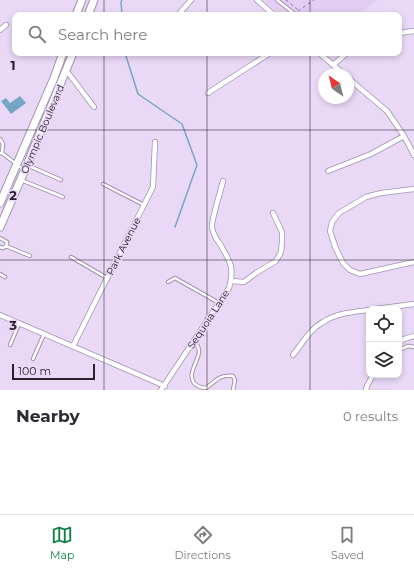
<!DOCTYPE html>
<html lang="en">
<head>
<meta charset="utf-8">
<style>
  :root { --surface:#fff; --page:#f2f2f3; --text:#2b2b33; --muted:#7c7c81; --line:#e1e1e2; --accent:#0b8043 }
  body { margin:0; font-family:Montserrat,sans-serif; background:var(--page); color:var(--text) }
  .controls { position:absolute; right:12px; bottom:12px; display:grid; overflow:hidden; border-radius:8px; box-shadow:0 2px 6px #0003 }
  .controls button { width:36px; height:36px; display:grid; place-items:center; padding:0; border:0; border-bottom:1px solid var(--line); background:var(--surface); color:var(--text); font:20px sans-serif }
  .compass { position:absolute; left:318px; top:68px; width:36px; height:36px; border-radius:50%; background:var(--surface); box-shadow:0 2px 6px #0003; rotate:325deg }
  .scale { position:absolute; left:12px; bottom:10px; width:83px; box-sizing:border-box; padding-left:4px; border:2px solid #28212d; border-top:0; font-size:11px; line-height:14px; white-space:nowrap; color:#28212d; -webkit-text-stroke:3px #ead8f7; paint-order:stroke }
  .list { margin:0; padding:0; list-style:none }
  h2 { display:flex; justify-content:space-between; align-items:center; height:52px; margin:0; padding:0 16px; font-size:17px }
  h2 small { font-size:13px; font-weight:400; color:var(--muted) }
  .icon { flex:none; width:22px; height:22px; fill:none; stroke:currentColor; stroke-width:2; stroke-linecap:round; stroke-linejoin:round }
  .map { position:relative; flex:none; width:414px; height:390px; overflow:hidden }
  .search { position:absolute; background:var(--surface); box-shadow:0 2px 6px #0003; left:12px; right:12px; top:12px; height:44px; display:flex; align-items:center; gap:10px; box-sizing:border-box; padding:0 14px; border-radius:8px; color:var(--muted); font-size:15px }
  .sheet { height:124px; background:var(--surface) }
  nav { display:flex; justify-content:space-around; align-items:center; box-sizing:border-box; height:56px; border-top:1px solid var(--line); background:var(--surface); font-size:11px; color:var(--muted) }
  nav a { display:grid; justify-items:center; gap:2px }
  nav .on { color:var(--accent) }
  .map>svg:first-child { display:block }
  .built { fill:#e3cdf3 }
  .water { fill:#76a6c5 }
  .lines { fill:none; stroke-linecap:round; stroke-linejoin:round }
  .stream { stroke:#76a6c5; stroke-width:1.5 }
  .service-casing { stroke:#a291ae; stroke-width:4.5 }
  .minor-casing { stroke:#a291ae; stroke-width:6 }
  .secondary-casing { stroke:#a291ae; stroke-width:9 }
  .path { stroke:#877b90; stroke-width:1; stroke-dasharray:3 3; stroke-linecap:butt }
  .service { stroke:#fff; stroke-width:2.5 }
  .minor { stroke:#fff; stroke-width:4.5 }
  .secondary { stroke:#fff; stroke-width:7 }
  .grid { fill:none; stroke:#28212d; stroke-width:1; stroke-opacity:0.55 }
  .labels { text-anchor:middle; stroke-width:3; stroke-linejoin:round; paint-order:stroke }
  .street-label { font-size:10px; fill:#28212d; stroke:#ead8f7 }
  .grid-label { font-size:13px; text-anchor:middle; font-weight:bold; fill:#28212d; stroke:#ead8f7; stroke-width:3; stroke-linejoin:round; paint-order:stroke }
</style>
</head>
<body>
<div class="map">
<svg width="414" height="390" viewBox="0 0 414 390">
  <rect width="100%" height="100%" fill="#ead8f7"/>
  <polygon class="built" points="264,0 378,0 356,15 281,15"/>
  <polygon class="water" points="20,96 26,103 11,114 1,101 6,98 10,103"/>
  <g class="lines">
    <g class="stream">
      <polyline points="122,15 121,2 122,0"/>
      <polyline points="125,53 138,94 182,124 197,165 175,227"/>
    </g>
    <g class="service-casing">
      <g id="service">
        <polyline points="277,0 296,15"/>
        <polyline points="0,139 3,144 2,153"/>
        <polyline points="0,153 2,153 24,170"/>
        <polyline points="27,165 61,180"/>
        <polyline points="21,180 63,197"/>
        <polyline points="103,184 144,205"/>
        <polyline points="0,238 7,242 6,246"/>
        <polyline points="0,247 2,248 5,247 6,246 30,256"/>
        <polyline points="71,257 107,278"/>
        <polyline points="0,274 5,277"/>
        <polyline points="168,282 175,278 219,303"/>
        <path d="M195 341C197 344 199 348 199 352 198 362 187 374 194 383 197 386 202 388 206 388 216 381 220 374 233 376L235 380 233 390"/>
        <polyline points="10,345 19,324"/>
        <polyline points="399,350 408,346 414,347"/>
        <polyline points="33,359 44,334"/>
      </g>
    </g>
    <g class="minor-casing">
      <g id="minor">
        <polyline points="257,0 274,15"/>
        <polyline points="178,15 191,0"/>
        <polyline points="0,30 6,25"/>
        <polyline points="399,33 414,31"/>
        <polyline points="319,53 344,74"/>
        <polyline points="333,65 347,53"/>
        <polyline points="66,70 94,107"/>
        <polyline points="348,78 387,111 404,136 414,155"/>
        <polyline points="208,93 270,53"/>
        <polyline points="328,171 371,154 404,136"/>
        <polyline points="414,189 381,193 366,197 339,213 332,222 330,231 336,249 343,263 350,270 360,274 414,262"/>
        <polyline points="231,281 244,282 256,273 276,261 281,252 282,242 282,232 273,213"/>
        <polyline points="375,309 414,304"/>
        <polyline points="0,315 165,386"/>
        <polyline points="399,342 404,339 414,336"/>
        <polyline points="73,346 153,187 155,142"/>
        <path d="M293 355C302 344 310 329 323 322 337 313 353 312 369 310"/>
        <path d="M161 390 229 288C235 268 230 261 220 244 216 239 213 233 212 227 211 221 221 190 223 181"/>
        <polyline points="366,390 367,386 373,375"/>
      </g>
    </g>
    <g class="secondary-casing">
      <g id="secondary">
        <polyline points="76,15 82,0"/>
        <polyline points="88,15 94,0"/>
        <polyline points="0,203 54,78 63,53"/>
        <polyline points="0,227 27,165 73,53"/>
      </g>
    </g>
    <g class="path">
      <polyline points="286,0 298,10"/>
      <polyline points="298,11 314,0"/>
    </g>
    <use href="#service" class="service"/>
    <use href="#minor" class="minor"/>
    <use href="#secondary" class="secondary"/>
  </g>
  <path class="grid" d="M104 0V15M207 0V15M310 0V15M104 53V390M207 53V390M310 53V390M0 130H414M0 260H414"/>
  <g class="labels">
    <g class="street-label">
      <text transform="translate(42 129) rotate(-67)" y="4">Olympic Boulevard</text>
      <text transform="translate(123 246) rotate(-63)" y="4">Park Avenue</text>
      <text transform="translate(208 319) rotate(-57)" y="4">Sequoia Lane</text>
    </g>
  </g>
  <g class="grid-label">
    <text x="13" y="70">1</text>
    <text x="13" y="200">2</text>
    <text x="13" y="330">3</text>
  </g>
</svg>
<div class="controls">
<button><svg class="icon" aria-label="locate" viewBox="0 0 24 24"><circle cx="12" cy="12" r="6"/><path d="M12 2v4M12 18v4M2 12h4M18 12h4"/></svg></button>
<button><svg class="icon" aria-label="layers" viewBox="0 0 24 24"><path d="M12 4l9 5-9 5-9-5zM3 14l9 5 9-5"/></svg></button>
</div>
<svg class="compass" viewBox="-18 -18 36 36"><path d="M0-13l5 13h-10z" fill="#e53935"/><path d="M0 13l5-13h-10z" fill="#7c7c81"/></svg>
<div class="scale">100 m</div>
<div class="search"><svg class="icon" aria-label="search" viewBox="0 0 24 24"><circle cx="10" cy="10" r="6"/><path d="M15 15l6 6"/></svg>Search here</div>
</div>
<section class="sheet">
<h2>Nearby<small>0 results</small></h2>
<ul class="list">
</ul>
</section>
<nav>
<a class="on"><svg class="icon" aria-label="map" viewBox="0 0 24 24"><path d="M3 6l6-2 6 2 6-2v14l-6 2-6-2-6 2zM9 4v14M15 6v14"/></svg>Map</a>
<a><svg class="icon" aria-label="directions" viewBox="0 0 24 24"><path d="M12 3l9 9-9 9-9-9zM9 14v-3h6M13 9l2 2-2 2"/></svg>Directions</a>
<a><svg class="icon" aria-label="saved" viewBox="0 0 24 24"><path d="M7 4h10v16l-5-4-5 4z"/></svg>Saved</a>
</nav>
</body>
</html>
